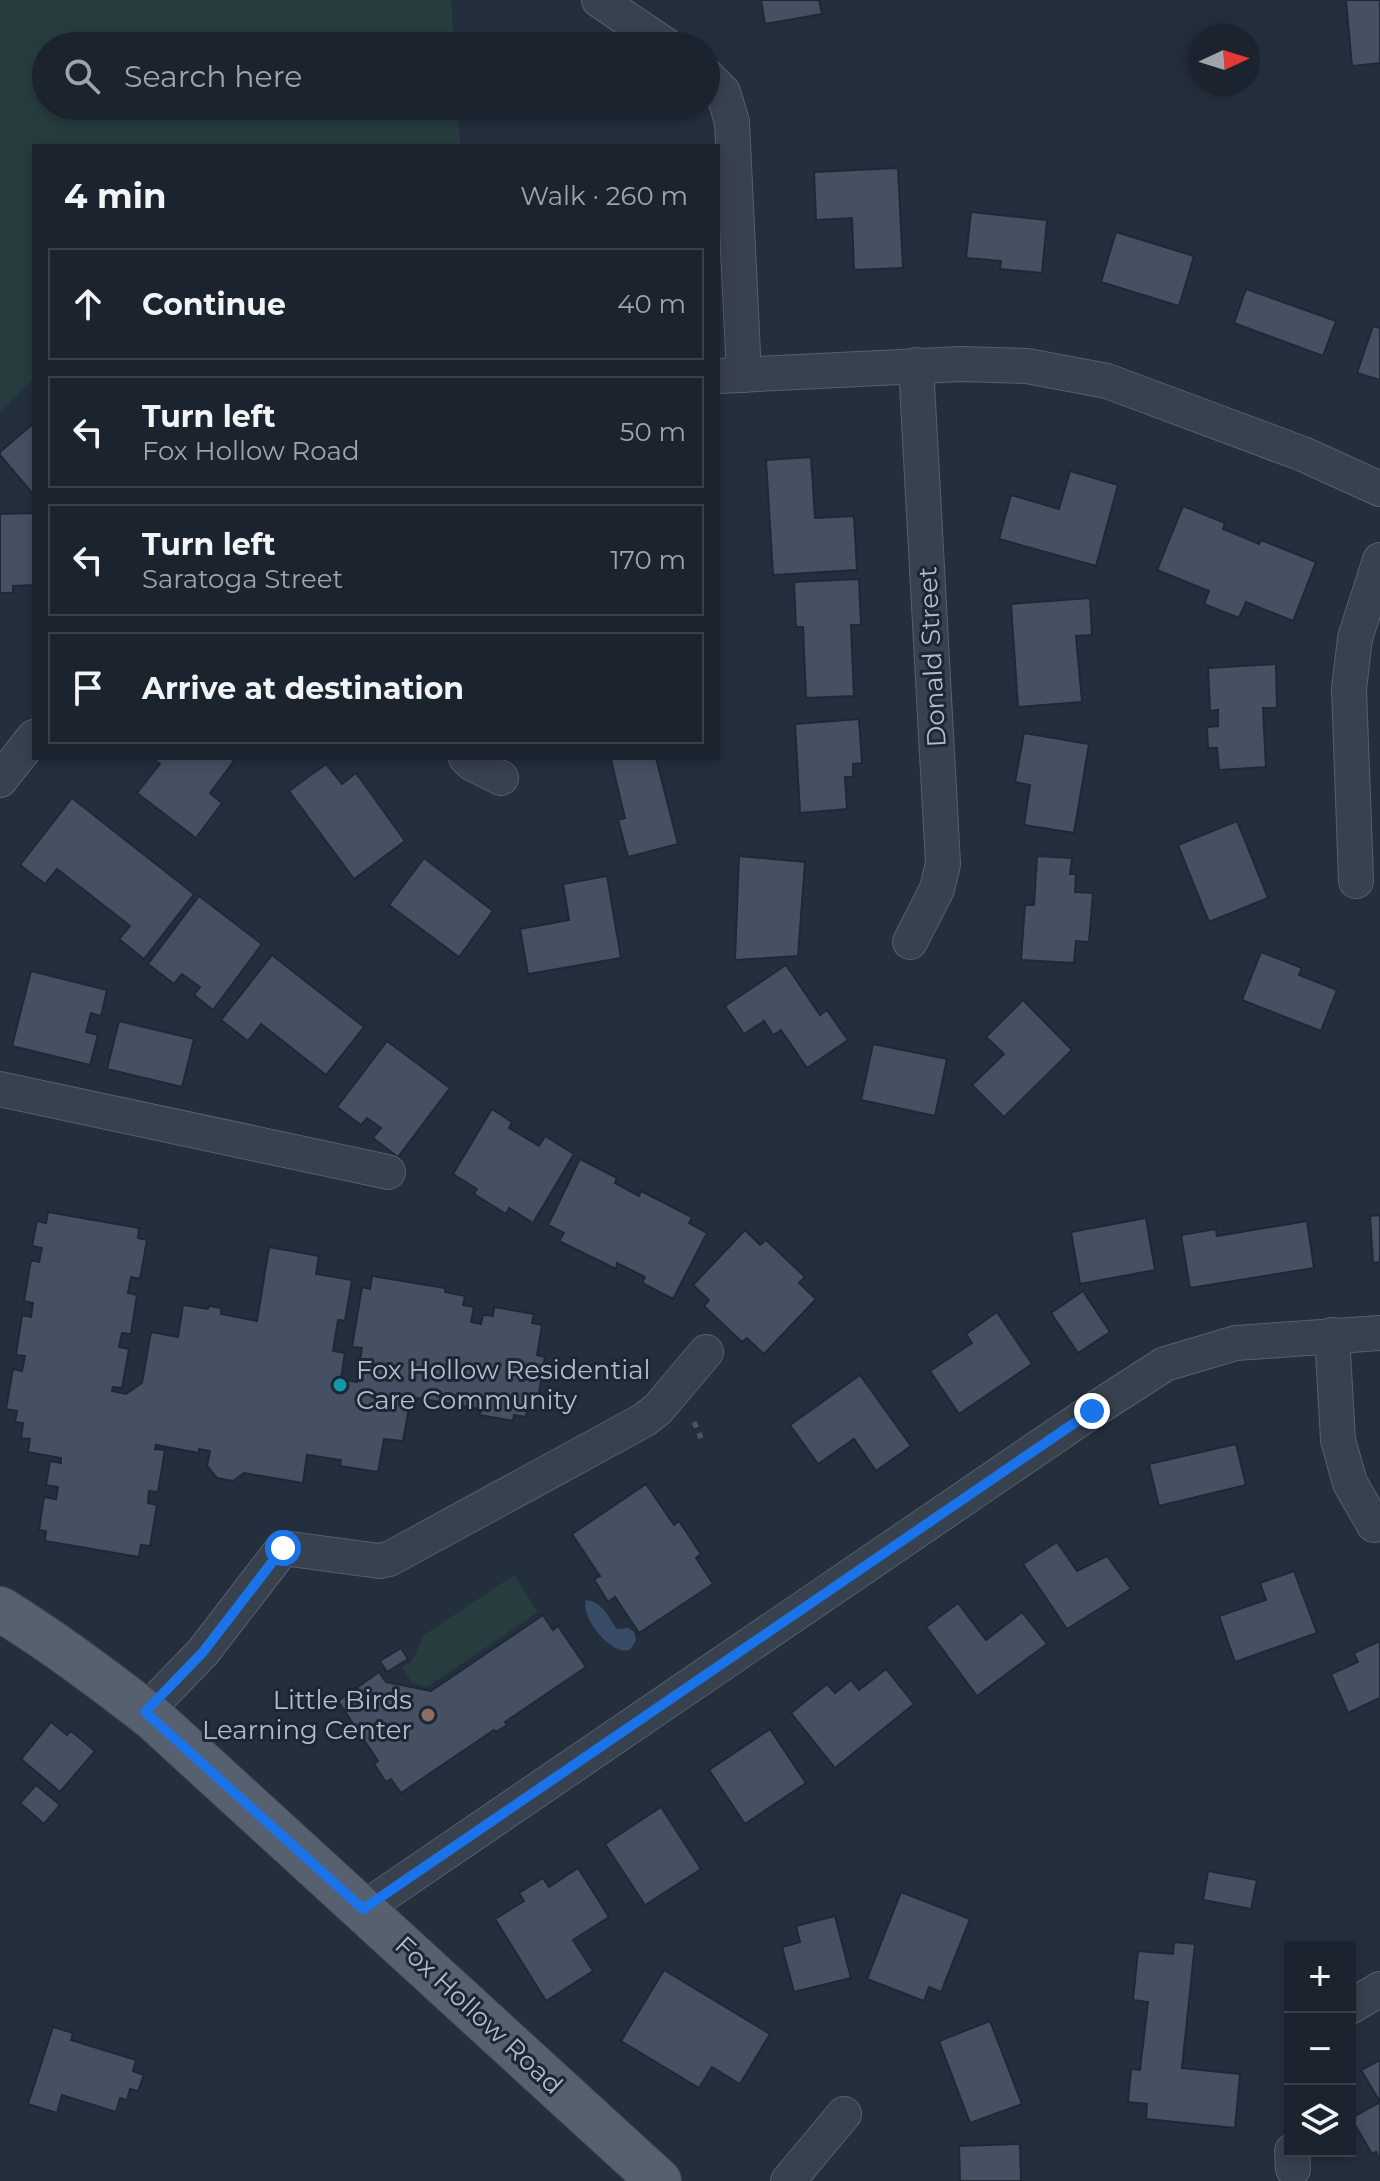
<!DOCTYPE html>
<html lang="en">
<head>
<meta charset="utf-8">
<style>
  :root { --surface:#1b232e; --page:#242b36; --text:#f1f3f6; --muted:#a0a4aa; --line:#39404a }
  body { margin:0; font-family:Montserrat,sans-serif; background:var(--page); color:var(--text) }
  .controls { position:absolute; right:24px; bottom:24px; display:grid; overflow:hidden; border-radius:0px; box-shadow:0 4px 12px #0003 }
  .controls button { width:72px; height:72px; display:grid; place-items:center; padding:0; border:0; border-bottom:2px solid var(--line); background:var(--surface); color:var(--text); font:40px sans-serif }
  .compass { position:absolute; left:1188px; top:24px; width:72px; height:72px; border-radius:50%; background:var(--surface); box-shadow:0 4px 12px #0003; rotate:86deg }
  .stop { position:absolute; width:24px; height:24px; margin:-18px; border:6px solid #1a73e8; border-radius:50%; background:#fff }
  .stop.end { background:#1a73e8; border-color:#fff; box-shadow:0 2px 8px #0008 }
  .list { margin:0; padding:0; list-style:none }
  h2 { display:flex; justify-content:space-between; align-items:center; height:104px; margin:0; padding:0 32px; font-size:34px }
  h2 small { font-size:26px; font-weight:400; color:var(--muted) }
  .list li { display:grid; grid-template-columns:52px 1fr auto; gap:24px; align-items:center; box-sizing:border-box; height:112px; margin:0 16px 16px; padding:0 16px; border:2px solid var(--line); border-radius:0px }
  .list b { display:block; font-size:30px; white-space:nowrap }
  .list p { margin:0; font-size:26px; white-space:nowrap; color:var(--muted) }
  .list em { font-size:26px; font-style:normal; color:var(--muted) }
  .icon { flex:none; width:44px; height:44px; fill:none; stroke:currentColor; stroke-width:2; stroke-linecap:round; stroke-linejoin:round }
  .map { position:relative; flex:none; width:1380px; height:2181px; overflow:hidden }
  .search { position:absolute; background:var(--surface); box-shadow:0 4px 12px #0003; left:32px; top:32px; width:688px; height:88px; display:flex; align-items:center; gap:20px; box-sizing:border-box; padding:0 28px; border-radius:44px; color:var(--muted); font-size:30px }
  .panel { position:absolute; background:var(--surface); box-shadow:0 4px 12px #0003; left:32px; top:144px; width:688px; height:616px; border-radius:0px }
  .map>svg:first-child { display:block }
  .green { fill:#263c3f }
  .water { fill:#394c67 }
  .building { fill:#455162; stroke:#1f2835; stroke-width:2 }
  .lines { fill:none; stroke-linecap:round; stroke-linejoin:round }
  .minor-casing { stroke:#565f6c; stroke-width:36 }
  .major-casing { stroke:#414a57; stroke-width:46 }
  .path { stroke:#44595c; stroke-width:5; stroke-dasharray:6 6; stroke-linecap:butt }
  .minor { stroke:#38414e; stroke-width:34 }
  .major { stroke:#56606e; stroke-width:44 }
  .route { stroke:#1a73e8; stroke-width:10 }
  .culture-dot { fill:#0f9aa8; stroke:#1d2633; stroke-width:3 }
  .education-dot { fill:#8d6e63; stroke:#1d2633; stroke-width:3 }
  .labels { text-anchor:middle; stroke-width:6; stroke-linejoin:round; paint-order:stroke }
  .street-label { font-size:26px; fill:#b4bcc9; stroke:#1d2633 }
  .poi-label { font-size:26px; fill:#b4bcc9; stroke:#1d2633; text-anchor:start }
</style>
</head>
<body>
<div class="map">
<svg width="1380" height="2181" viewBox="0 0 1380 2181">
  <rect width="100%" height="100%" fill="#242f3e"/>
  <g class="green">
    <polygon points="0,0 451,0 454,46 46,46 46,106 458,106 460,146 34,146 34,379 0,411"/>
    <polygon points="514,1575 538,1612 427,1687 412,1683 402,1667 412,1661 424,1635"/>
  </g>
  <path class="water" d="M586 1600C603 1602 608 1617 617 1629L628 1628 634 1632 636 1640 630 1650C610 1656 580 1616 586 1600Z"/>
  <g class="building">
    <polygon points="761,0 819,0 822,14 765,24"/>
    <polygon points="1346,0 1380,0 1380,63 1352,66"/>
    <polygon points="898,168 903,268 854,270 852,218 816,220 814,172"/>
    <polygon points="971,212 1047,220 1042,273 1000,269 1001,261 966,258"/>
    <polygon points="1116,232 1194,256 1179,306 1101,282"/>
    <polygon points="1246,289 1336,321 1323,356 1234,323"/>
    <polygon points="1373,326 1380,328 1380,380 1357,373"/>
    <polygon points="34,423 34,493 33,494 0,455 0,452"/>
    <polygon points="811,457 815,518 854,516 857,570 773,575 766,460"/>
    <polygon points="1070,471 1118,485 1096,566 999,539 1011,495 1059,509"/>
    <polygon points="1183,506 1225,523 1223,529 1259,544 1261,540 1316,562 1293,621 1246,602 1239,618 1204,604 1209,591 1157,570"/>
    <polygon points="34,513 34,585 13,586 13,593 0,593 0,514"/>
    <polygon points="859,579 861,625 851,625 854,696 806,698 803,627 796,627 794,582"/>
    <polygon points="1090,598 1092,635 1076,636 1082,702 1018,707 1011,604"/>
    <polygon points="1276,664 1277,708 1263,708 1266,767 1219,770 1217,748 1208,748 1207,727 1218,726 1218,710 1210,711 1208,668"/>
    <polygon points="859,719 862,763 853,764 853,777 845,777 847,809 800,813 795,724"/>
    <polygon points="1024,733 1089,744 1074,833 1024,825 1030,785 1015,782"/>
    <polygon points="152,758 230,758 234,761 210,793 222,803 196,838 137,793 160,764"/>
    <polygon points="618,758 656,758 678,844 628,857 618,820 625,818 611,760"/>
    <polygon points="326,764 342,784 356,773 405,841 354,879 289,791"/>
    <polygon points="72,798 194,894 144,959 119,939 130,926 57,869 45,884 20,865"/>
    <polygon points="1237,821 1268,898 1209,922 1178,845"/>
    <polygon points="739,856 805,862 798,956 735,960"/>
    <polygon points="1037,856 1072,858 1070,874 1076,874 1075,892 1093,893 1089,942 1076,941 1074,963 1021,960 1025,905 1034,905"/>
    <polygon points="424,858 493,911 459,957 389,905"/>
    <polygon points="607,876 621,958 528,974 520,929 569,920 563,884"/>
    <polygon points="199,896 262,944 213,1010 194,995 200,987 182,974 174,984 148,964"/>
    <polygon points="1261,952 1302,968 1299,975 1337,990 1321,1031 1242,1000"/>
    <polygon points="272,955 364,1027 326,1075 261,1024 248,1041 221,1020"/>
    <polygon points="786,965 820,1015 827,1010 848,1040 807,1068 781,1030 773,1035 764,1021 744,1034 725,1006"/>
    <polygon points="31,971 107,990 101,1016 91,1013 86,1032 98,1035 90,1065 12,1046"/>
    <polygon points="1023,1000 1072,1050 1004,1117 972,1085 1004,1054 986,1037"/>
    <polygon points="119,1021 194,1039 182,1087 107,1069"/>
    <polygon points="387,1041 450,1088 398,1157 373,1138 381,1128 367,1118 361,1125 337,1107"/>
    <polygon points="873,1044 947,1059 935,1116 861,1100"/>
    <polygon points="492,1109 512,1122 509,1128 539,1146 545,1136 574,1154 533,1223 509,1208 506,1214 474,1194 477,1189 453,1174"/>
    <polygon points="580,1159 617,1178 615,1183 639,1196 641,1191 692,1217 689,1223 707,1233 673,1299 642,1283 645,1277 617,1263 616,1269 559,1241 564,1233 548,1225"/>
    <polygon points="48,1212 139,1228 138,1238 147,1240 140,1279 131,1277 128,1293 137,1295 131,1334 122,1333 119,1347 129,1349 122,1388 113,1387 112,1391 126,1394 142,1383 151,1332 178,1337 183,1305 208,1309 209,1306 221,1308 221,1314 257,1321 269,1247 319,1256 316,1274 352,1280 345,1321 338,1320 333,1351 345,1353 341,1379 357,1382 362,1348 352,1347 362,1287 370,1289 372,1276 445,1288 445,1292 465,1296 463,1305 474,1307 471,1322 481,1324 483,1315 493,1316 494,1307 534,1314 532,1323 542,1325 537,1355 545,1357 538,1399 529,1398 526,1417 514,1415 513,1421 480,1415 481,1409 411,1397 403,1441 384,1439 378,1472 340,1466 341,1460 307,1455 303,1483 244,1473 233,1481 217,1478 207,1466 210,1451 199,1449 199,1453 156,1445 155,1449 165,1450 158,1492 149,1491 148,1503 157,1505 150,1546 141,1545 139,1557 45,1541 46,1531 39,1530 44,1497 56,1499 58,1487 46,1485 50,1461 61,1463 61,1458 28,1452 30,1439 21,1438 23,1423 15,1422 17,1411 6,1409 13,1369 22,1371 25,1356 16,1355 22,1315 31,1317 33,1303 24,1301 31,1260 39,1262 42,1248 32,1246 37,1221 46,1223"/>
    <polygon points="1380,1215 1380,1262 1373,1263 1370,1216"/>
    <polygon points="1146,1218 1155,1270 1080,1284 1071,1232"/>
    <polygon points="1307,1221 1314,1268 1190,1288 1181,1235 1216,1229 1217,1236"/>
    <polygon points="745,1230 760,1245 766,1240 805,1277 799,1283 816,1299 764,1354 747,1338 742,1342 704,1306 709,1300 693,1285"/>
    <polygon points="1083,1291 1110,1332 1078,1353 1051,1313"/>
    <polygon points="997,1312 1032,1364 959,1414 930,1371 972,1343 966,1334"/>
    <polygon points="860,1375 911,1446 876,1471 854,1439 818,1464 790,1425"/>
    <polygon points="1236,1444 1246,1485 1159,1506 1149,1464"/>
    <polygon points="646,1484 674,1525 679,1521 701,1554 696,1558 713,1584 639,1633 615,1597 608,1602 594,1579 600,1576 572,1534"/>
    <polygon points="1057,1542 1077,1571 1107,1556 1131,1589 1067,1629 1023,1564"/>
    <polygon points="1294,1571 1317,1633 1235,1662 1219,1616 1266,1600 1260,1583"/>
    <polygon points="958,1603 986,1640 1022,1612 1047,1644 977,1696 926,1627"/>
    <polygon points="543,1615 553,1630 558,1626 586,1667 505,1722 507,1725 496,1732 494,1730 401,1793 391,1779 386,1782 374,1764 378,1761 338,1701 379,1672 386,1682 431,1691"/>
    <polygon points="1380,1641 1380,1698 1348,1713 1331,1674 1358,1662 1354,1653"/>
    <polygon points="401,1648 408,1659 387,1672 380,1661"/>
    <polygon points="886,1669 914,1704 835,1768 791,1713 827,1684 835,1693 851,1680 859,1690"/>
    <polygon points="51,1722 67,1735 71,1731 95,1751 60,1792 21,1759"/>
    <polygon points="770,1729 806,1783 745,1824 709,1770"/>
    <polygon points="36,1785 60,1805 44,1824 20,1803"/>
    <polygon points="661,1807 701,1869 645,1905 605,1844"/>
    <polygon points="578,1868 609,1917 573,1940 593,1971 546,2001 495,1919 524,1901 519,1893 543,1878 549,1887"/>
    <polygon points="1208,1871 1257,1880 1251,1909 1203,1900"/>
    <polygon points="901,1892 970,1919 941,1992 929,1987 924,2001 867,1979"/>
    <polygon points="835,1916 851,1978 794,1992 782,1947 800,1942 796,1926"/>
    <polygon points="1174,1942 1195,1944 1182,2068 1240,2074 1235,2128 1146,2119 1147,2104 1128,2102 1131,2069 1140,2070 1148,2002 1133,2000 1138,1951 1173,1954"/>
    <polygon points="664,1970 770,2034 740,2084 712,2067 699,2088 621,2041"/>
    <polygon points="990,2021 1022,2104 970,2123 939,2041"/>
    <polygon points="53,2027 73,2033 71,2040 136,2060 133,2071 144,2075 138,2091 130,2089 127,2100 120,2098 116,2112 62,2095 57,2113 28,2104"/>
    <polygon points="1380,2060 1380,2157 1379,2158 1376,2152 1372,2154 1351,2118 1380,2102 1361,2070"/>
    <polygon points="1020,2144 1021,2181 960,2181 959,2146"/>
  </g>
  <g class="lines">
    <g class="minor-casing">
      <g id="minor">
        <polyline points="599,0 667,46"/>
        <polyline points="706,75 723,92 732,122 744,375"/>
        <polyline points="718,376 961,364 1027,366 1107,381 1303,454 1380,489"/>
        <polyline points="466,758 473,764 501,778"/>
        <polyline points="0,780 34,737"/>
        <polyline points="1356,881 1349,689 1355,638 1380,560"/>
        <polyline points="910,942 937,889 943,864 916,365"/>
        <polyline points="0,1089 388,1172"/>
        <polyline points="1332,1335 1338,1440 1350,1483 1374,1525"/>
        <polyline points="145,1712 203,1652 283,1548 379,1561 389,1559 644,1420 658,1409 706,1352"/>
        <polyline points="363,1909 1092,1411 1165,1364 1236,1343 1380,1333"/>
        <polyline points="1350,2007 1380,1989"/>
        <polyline points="1292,2151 1293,2169"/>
        <polyline points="788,2181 844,2114"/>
      </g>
    </g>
    <g class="major-casing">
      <path id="major" d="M0 1609C54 1642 103 1679 153 1718L659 2181"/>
    </g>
    <polyline class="path" points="694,1422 701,1438"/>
    <use href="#minor" class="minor"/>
    <use href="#major" class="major"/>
  </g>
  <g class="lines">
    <polyline class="route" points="283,1548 203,1652 145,1712 363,1909 1092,1411"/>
  </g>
  <circle class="culture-dot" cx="340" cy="1385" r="8"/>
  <circle class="education-dot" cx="428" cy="1715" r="8"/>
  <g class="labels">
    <g class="street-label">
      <text transform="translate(932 657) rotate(-93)" y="9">Donald Street</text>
      <text transform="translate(479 2015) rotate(43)" y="9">Fox Hollow Road</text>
    </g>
    <g class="poi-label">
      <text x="356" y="1379">Fox Hollow Residential<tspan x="356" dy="30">Care Community</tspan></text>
      <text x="412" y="1709" text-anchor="end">Little Birds<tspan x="412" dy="30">Learning Center</tspan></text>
    </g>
  </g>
</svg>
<div class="controls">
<button>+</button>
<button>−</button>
<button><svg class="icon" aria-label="layers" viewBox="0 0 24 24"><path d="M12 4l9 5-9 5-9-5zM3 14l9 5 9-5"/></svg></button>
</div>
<svg class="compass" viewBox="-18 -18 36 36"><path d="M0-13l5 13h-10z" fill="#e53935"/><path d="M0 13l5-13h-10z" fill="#a0a4aa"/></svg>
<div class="stop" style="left:283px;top:1548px"></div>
<div class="stop end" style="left:1092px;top:1411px"></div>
<div class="search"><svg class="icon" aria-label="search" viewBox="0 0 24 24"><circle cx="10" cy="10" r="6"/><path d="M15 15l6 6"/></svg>Search here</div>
<section class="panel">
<h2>4 min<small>Walk · 260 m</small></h2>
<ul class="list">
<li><svg class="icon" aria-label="ahead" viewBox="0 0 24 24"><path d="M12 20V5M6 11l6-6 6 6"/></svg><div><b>Continue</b></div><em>40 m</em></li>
<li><svg class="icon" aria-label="left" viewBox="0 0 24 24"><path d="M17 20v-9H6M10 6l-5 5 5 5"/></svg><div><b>Turn left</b><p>Fox Hollow Road</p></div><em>50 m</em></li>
<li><svg class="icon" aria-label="left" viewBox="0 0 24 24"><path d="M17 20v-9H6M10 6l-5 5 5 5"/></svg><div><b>Turn left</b><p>Saratoga Street</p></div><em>170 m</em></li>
<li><svg class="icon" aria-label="arrive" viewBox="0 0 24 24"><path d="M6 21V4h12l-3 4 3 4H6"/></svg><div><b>Arrive at destination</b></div></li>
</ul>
</section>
</div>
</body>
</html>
